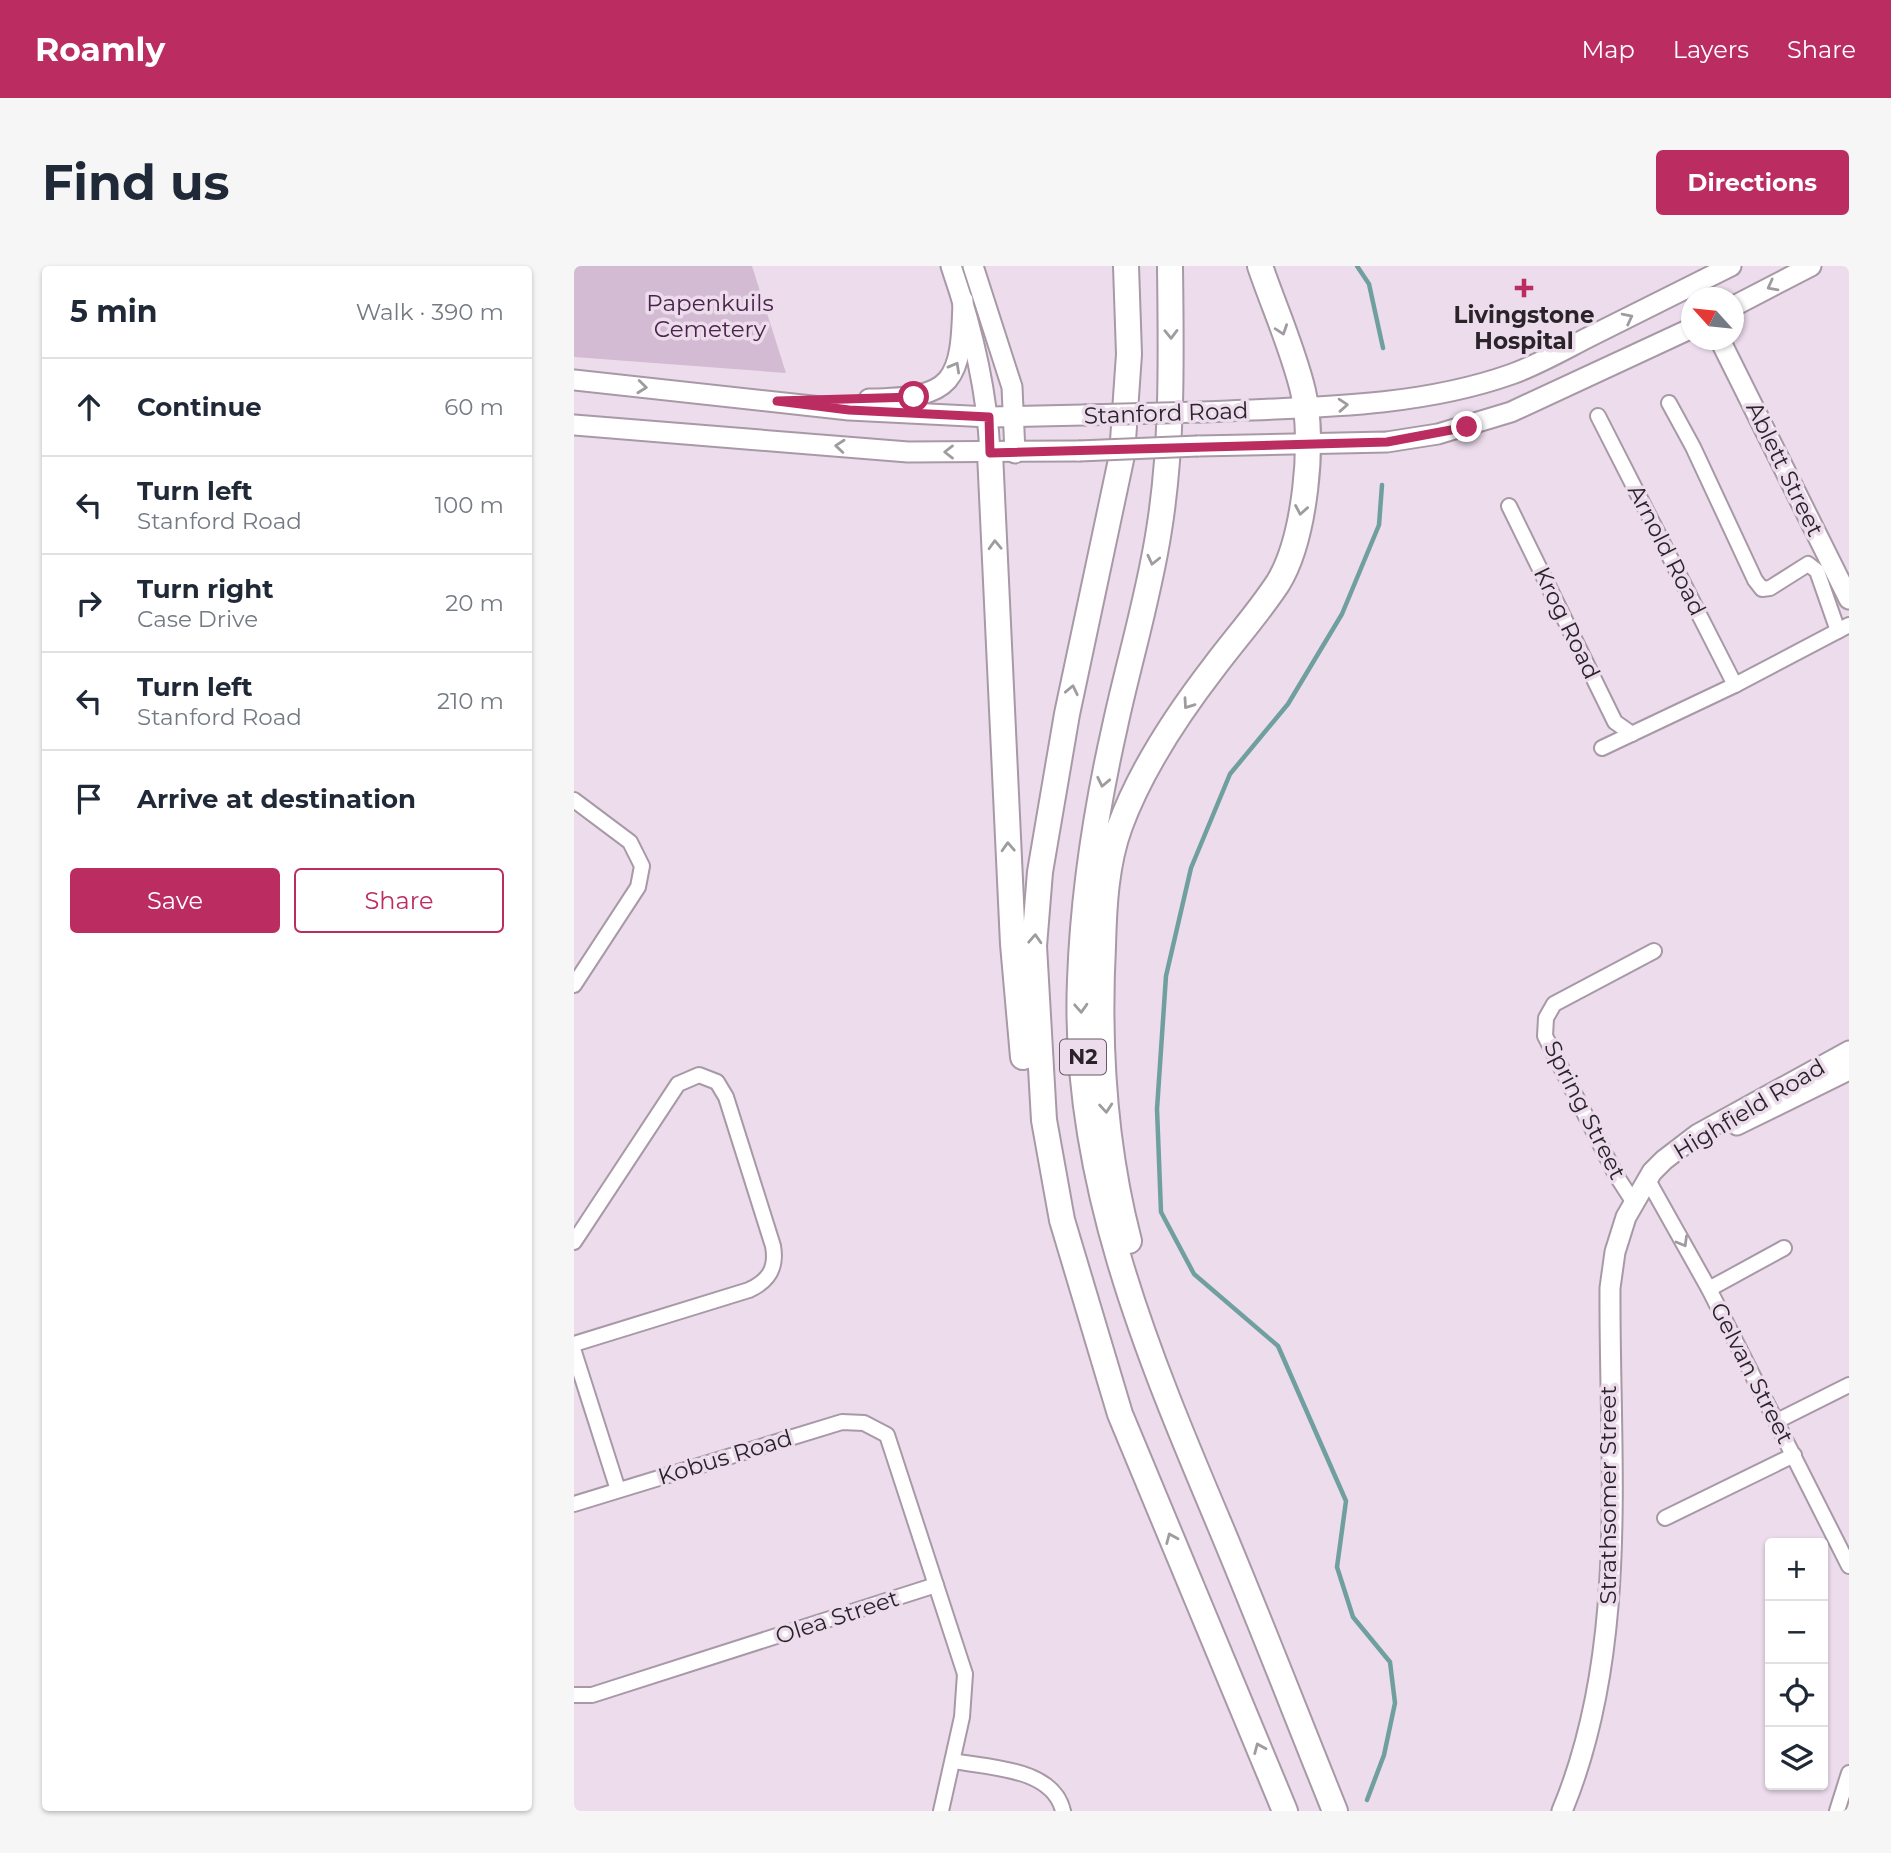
<!DOCTYPE html>
<html lang="en">
<head>
<meta charset="utf-8">
<style>
  :root { --surface:#fff; --page:#f6f6f7; --text:#1f2937; --muted:#747a83; --line:#e0e1e3; --accent:#bb2d60 }
  body { margin:0; font-family:Montserrat,sans-serif; background:var(--page); color:var(--text) }
  .controls { position:absolute; right:21px; bottom:21px; display:grid; overflow:hidden; border-radius:7px; box-shadow:0 2px 5px #0004 }
  .controls button { width:63px; height:63px; display:grid; place-items:center; padding:0; border:0; border-bottom:2px solid var(--line); background:var(--surface); color:var(--text); font:35px sans-serif }
  .compass { position:absolute; left:1107px; top:21px; width:63px; height:63px; border-radius:50%; background:var(--surface); box-shadow:0 2px 5px #0004; rotate:297deg }
  .stop { position:absolute; width:21px; height:21px; margin:-16px; border:5px solid #bb2d60; border-radius:50%; background:#fff }
  .stop.end { background:#bb2d60; border-color:#fff; box-shadow:0 2px 7px #0008 }
  .list { margin:0; padding:0; list-style:none }
  h2 { display:flex; justify-content:space-between; align-items:center; height:91px; margin:0; padding:0 28px; font-size:30px }
  h2 small { font-size:23px; font-weight:400; color:var(--muted) }
  .list li { display:grid; grid-template-columns:46px 1fr auto; gap:21px; align-items:center; box-sizing:border-box; height:98px; padding:0 28px; border-top:2px solid var(--line) }
  .list b { display:block; font-size:26px; white-space:nowrap }
  .list p { margin:0; font-size:23px; white-space:nowrap; color:var(--muted) }
  .list em { font-size:23px; font-style:normal; color:var(--muted) }
  .actions { display:flex; gap:14px; padding:21px 28px }
  .actions a { flex:1; padding:16px 0; border:2px solid var(--accent); border-radius:7px; text-align:center; font-size:24px; color:var(--accent) }
  .actions .main { background:var(--accent); color:#fff }
  .icon { flex:none; width:38px; height:38px; fill:none; stroke:currentColor; stroke-width:2; stroke-linecap:round; stroke-linejoin:round }
  .map { position:relative; flex:none; width:1275px; height:1545px; overflow:hidden; border-radius:7px }
  header { display:flex; align-items:center; gap:42px; box-sizing:border-box; height:98px; padding:0 35px; background:var(--accent); color:#fff }
  header strong { font-size:33px }
  nav { display:flex; gap:38px; margin-inline-start:auto; font-size:24px }
  .intro { display:flex; align-items:center; justify-content:space-between; box-sizing:border-box; height:168px; padding:0 42px }
  h1 { margin:0; font-size:49px }
  .button { padding:18px 32px; border-radius:7px; background:var(--accent); color:#fff; font-size:24px; font-weight:700 }
  main { display:flex; gap:42px; padding:0 42px }
  aside { flex:1; background:var(--surface); border-radius:7px; box-shadow:0 2px 5px #0004 }
  .map>svg:first-child { display:block }
  .green { fill:#d4bbd4 }
  .lines { fill:none; stroke-linecap:round; stroke-linejoin:round }
  .stream { stroke:#709f9f; stroke-width:4.5 }
  .street-casing { stroke:#a899a7; stroke-width:18 }
  .secondary-casing { stroke:#a899a7; stroke-width:23 }
  .highway-casing { stroke:#a899a7; stroke-width:28 }
  .street { stroke:#fff; stroke-width:14 }
  .secondary { stroke:#fff; stroke-width:19 }
  .highway { stroke:#fff; stroke-width:24 }
  .secondary-bridge-casing { stroke:#a899a7; stroke-width:23; stroke-linecap:butt }
  .secondary-bridge { stroke:#fff; stroke-width:19 }
  .oneway { stroke:#9f9c9f }
  .route { stroke:#bb2d60; stroke-width:9 }
  .poi-dot { fill:#bb2d60; stroke:#ecdcec; stroke-width:2.5 }
  .labels { text-anchor:middle; stroke-width:7; stroke-linejoin:round; paint-order:stroke }
  .shield { fill:#ecdcec; stroke:#645b64; stroke-width:2 }
  .shield-label { font-size:21px; font-weight:bold; fill:#2a242a }
  .park-label { font-size:23px; fill:#492349; stroke:#ecdcec }
  .poi-label { font-size:23px; font-weight:bold; fill:#2a242a; stroke:#ecdcec }
  .street-label { font-size:23px; fill:#2a242a; stroke:#ecdcec }
</style>
</head>
<body>
<header>
<strong>Roamly</strong>
<nav><a>Map</a><a>Layers</a><a>Share</a></nav>
</header>
<div class="intro"><h1>Find us</h1><a class="button">Directions</a></div>
<main>
<aside>
<h2>5 min<small>Walk · 390 m</small></h2>
<ul class="list">
<li><svg class="icon" aria-label="ahead" viewBox="0 0 24 24"><path d="M12 20V5M6 11l6-6 6 6"/></svg><div><b>Continue</b></div><em>60 m</em></li>
<li><svg class="icon" aria-label="left" viewBox="0 0 24 24"><path d="M17 20v-9H6M10 6l-5 5 5 5"/></svg><div><b>Turn left</b><p>Stanford Road</p></div><em>100 m</em></li>
<li><svg class="icon" aria-label="right" viewBox="0 0 24 24"><path d="M7 20v-9h11M14 6l5 5-5 5"/></svg><div><b>Turn right</b><p>Case Drive</p></div><em>20 m</em></li>
<li><svg class="icon" aria-label="left" viewBox="0 0 24 24"><path d="M17 20v-9H6M10 6l-5 5 5 5"/></svg><div><b>Turn left</b><p>Stanford Road</p></div><em>210 m</em></li>
<li><svg class="icon" aria-label="arrive" viewBox="0 0 24 24"><path d="M6 21V4h12l-3 4 3 4H6"/></svg><div><b>Arrive at destination</b></div></li>
</ul>
<div class="actions"><a class="main">Save</a><a>Share</a></div>
</aside>
<div class="map">
<svg width="1275" height="1545" viewBox="0 0 1275 1545">
  <rect width="100%" height="100%" fill="#ecdcec"/>
  <polygon class="green" points="0,0 178,0 212,107 0,91"/>
  <g class="lines">
    <g class="stream">
      <polyline points="783,0 795,18 809,82"/>
      <polyline points="793,1534 810,1489 821,1437 816,1396 779,1351 763,1301 772,1235 704,1080 620,1008 587,946 583,843 592,710 617,602 656,508 714,438 768,348 805,259 808,219"/>
    </g>
    <g class="street-casing">
      <g id="street">
        <polyline points="1095,137 1119,181 1181,314 1188,323 1196,322 1234,298 1243,305 1264,365"/>
        <polyline points="1024,150 1161,419"/>
        <polyline points="935,240 1041,456 1058,468"/>
        <polyline points="1028,482 1161,419 1275,359"/>
        <polyline points="0,534 56,576 68,600 64,621 0,719"/>
        <polyline points="1075,916 1135,1023 1275,1300"/>
        <polyline points="1060,937 1042,909 971,770 972,752 980,738 1080,685"/>
        <path d="M0 976 104 818 125 809 143 816 152 831 199 980C203 1002 195 1015 175 1024L0 1078"/>
        <polyline points="1135,1023 1210,982"/>
        <polyline points="0,1086 44,1224"/>
        <polyline points="1203,1155 1275,1119"/>
        <polyline points="0,1238 268,1156 290,1157 313,1169 391,1408 388,1451 367,1545"/>
        <polyline points="1091,1252 1220,1189"/>
        <polyline points="0,1429 18,1429 362,1319"/>
        <path d="M380 1495C416 1502 479 1502 489 1545"/>
        <polyline points="1263,1545 1275,1507"/>
      </g>
    </g>
    <g class="secondary-casing">
      <g id="secondary">
        <path d="M377 0C398 61 413 123 416 187"/>
        <polyline points="399,0 438,121 441,187"/>
        <polyline points="1160,40 1237,0"/>
        <polyline points="1146,74 1275,333"/>
        <polyline points="0,114 275,144 415,151 510,149"/>
        <path d="M295 133C381 132 387 116 389 34"/>
        <path d="M627 146C730 141 840 143 938 108 966 98 993 82 1019 69 1065 46 1111 23 1157 0"/>
        <polyline points="0,159 334,186 505,185"/>
        <polyline points="624,180 813,176 864,168 937,146 1118,62"/>
        <polyline points="1163,859 1275,804"/>
        <path d="M988 1545C1056 1382 1035 1195 1036 1022L1041 986 1052 951 1078 906 1090 894 1124 868 1275 785"/>
      </g>
    </g>
    <g class="highway-casing">
      <g id="highway">
        <polyline points="552,0 555,88 548,189 493,448 466,606 460,680 470,854 488,954 546,1148 711,1545"/>
        <path d="M596 0C597 88 599 177 585 264 575 330 555 395 541 460 522 544 509 628 506 714 498 909 573 1087 647 1262 686 1355 723 1451 761 1545"/>
        <polyline points="416,187 439,678 449,791"/>
        <path d="M555 975C530 879 524 779 529 680 530 641 532 598 546 560 567 503 603 449 640 401 661 373 685 346 704 317 731 273 741 175 729 125 719 83 700 41 686 0"/>
      </g>
    </g>
    <use href="#street" class="street"/>
    <use href="#secondary" class="secondary"/>
    <use href="#highway" class="highway"/>
    <g class="secondary-bridge-casing">
      <g id="secondary-bridge">
        <polyline points="510,149 627,146"/>
        <polyline points="505,185 624,180"/>
      </g>
    </g>
    <use href="#secondary-bridge" class="secondary-bridge"/>
  </g>
  <defs><path id="oneway-chevron" d="M-2-3.5L2.5 0L-2 3.5" fill="none" stroke-width="1.6" stroke-linecap="round" stroke-linejoin="round" transform="scale(1.75)"/></defs>
  <g class="oneway">
    <use href="#oneway-chevron" transform="translate(1198 20) rotate(152)"/>
    <use href="#oneway-chevron" transform="translate(1054 52) rotate(-27)"/>
    <use href="#oneway-chevron" transform="translate(708 64) rotate(71)"/>
    <use href="#oneway-chevron" transform="translate(597 68) rotate(89)"/>
    <use href="#oneway-chevron" transform="translate(381 101) rotate(-61)"/>
    <use href="#oneway-chevron" transform="translate(68 121) rotate(6)"/>
    <use href="#oneway-chevron" transform="translate(769 139) rotate(-4)"/>
    <use href="#oneway-chevron" transform="translate(266 180) rotate(-175)"/>
    <use href="#oneway-chevron" transform="translate(375 186) rotate(-180)"/>
    <use href="#oneway-chevron" transform="translate(727 244) rotate(100)"/>
    <use href="#oneway-chevron" transform="translate(421 279) rotate(-92)"/>
    <use href="#oneway-chevron" transform="translate(579 294) rotate(103)"/>
    <use href="#oneway-chevron" transform="translate(498 424) rotate(-78)"/>
    <use href="#oneway-chevron" transform="translate(614 438) rotate(125)"/>
    <use href="#oneway-chevron" transform="translate(529 516) rotate(102)"/>
    <use href="#oneway-chevron" transform="translate(434 581) rotate(-93)"/>
    <use href="#oneway-chevron" transform="translate(461 673) rotate(-87)"/>
    <use href="#oneway-chevron" transform="translate(507 742) rotate(87)"/>
    <use href="#oneway-chevron" transform="translate(532 842) rotate(85)"/>
    <use href="#oneway-chevron" transform="translate(1109 976) rotate(60)"/>
    <use href="#oneway-chevron" transform="translate(597 1272) rotate(-113)"/>
    <use href="#oneway-chevron" transform="translate(685 1482) rotate(-113)"/>
  </g>
  <g class="lines">
    <polyline class="route" points="340,131 203,135 275,144 415,151 416,187 813,176 893,161"/>
  </g>
  <path class="poi-dot" d="M946.5 11.5h7v7h7v7h-7v7h-7v-7h-7v-7h7z"/>
  <g class="labels">
    <rect class="shield" x="486" y="773.5" width="46" height="35" rx="5"/>
    <g class="shield-label">
      <text x="509" y="798">N2</text>
    </g>
    <g class="park-label">
      <text x="136" y="45">Papenkuils<tspan x="136" dy="26">Cemetery</tspan></text>
    </g>
    <g class="poi-label">
      <text x="950" y="57">Livingstone<tspan x="950" dy="26">Hospital</tspan></text>
    </g>
    <g class="street-label">
      <text transform="translate(592 147) rotate(-2)" y="8">Stanford Road</text>
      <text transform="translate(1211 203) rotate(64)" y="8">Ablett Street</text>
      <text transform="translate(1093 284) rotate(63)" y="8">Arnold Road</text>
      <text transform="translate(993 357) rotate(64)" y="8">Krog Road</text>
      <text transform="translate(1175 843) rotate(-31)" y="8">Highfield Road</text>
      <text transform="translate(1011 844) rotate(63)" y="8">Spring Street</text>
      <text transform="translate(1178 1107) rotate(63)" y="8">Gelvan Street</text>
      <text transform="translate(151 1191) rotate(-17)" y="8">Kobus Road</text>
      <text transform="translate(1034 1229) rotate(-90)" y="8">Strathsomer Street</text>
      <text transform="translate(263 1351) rotate(-18)" y="8">Olea Street</text>
    </g>
  </g>
</svg>
<div class="controls">
<button>+</button>
<button>−</button>
<button><svg class="icon" aria-label="locate" viewBox="0 0 24 24"><circle cx="12" cy="12" r="6"/><path d="M12 2v4M12 18v4M2 12h4M18 12h4"/></svg></button>
<button><svg class="icon" aria-label="layers" viewBox="0 0 24 24"><path d="M12 4l9 5-9 5-9-5zM3 14l9 5 9-5"/></svg></button>
</div>
<svg class="compass" viewBox="-18 -18 36 36"><path d="M0-13l5 13h-10z" fill="#e53935"/><path d="M0 13l5-13h-10z" fill="#747a83"/></svg>
<div class="stop" style="left:340px;top:131px"></div>
<div class="stop end" style="left:893px;top:161px"></div>
</div>
</main>
</body>
</html>
